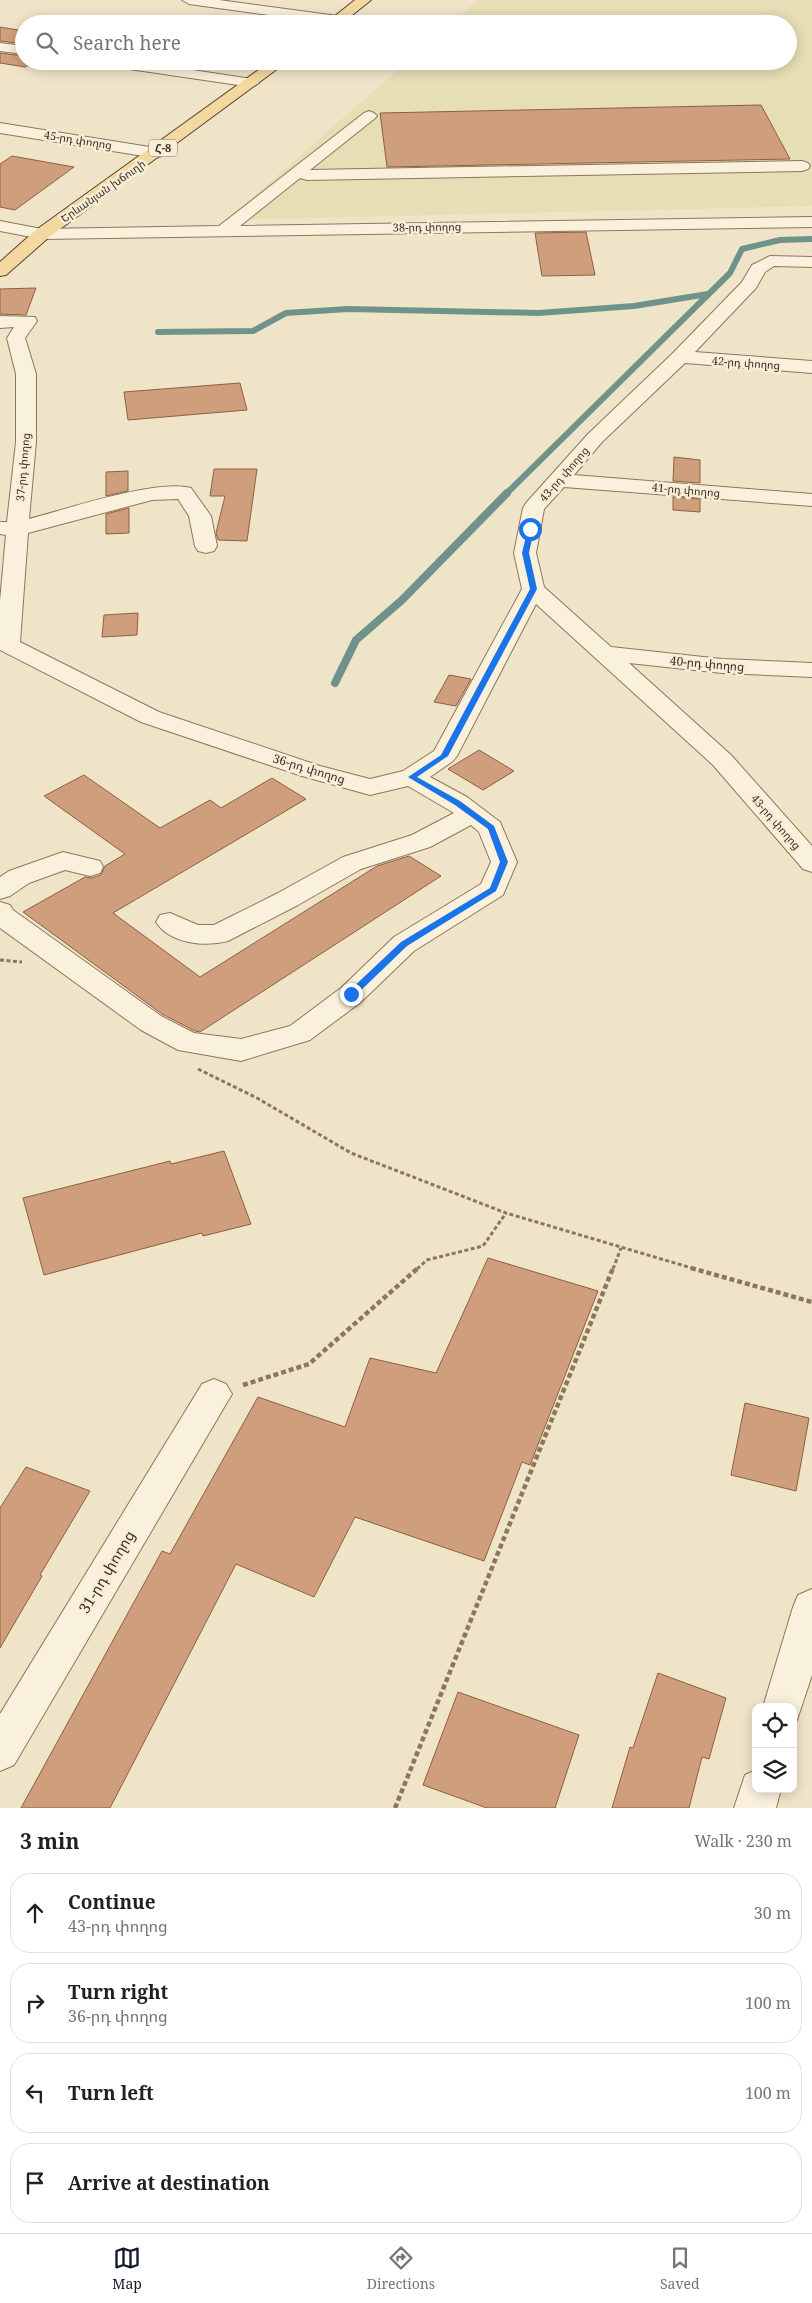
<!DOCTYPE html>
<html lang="en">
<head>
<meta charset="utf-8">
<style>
  :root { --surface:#fff; --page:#f6f6f6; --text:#202124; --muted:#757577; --line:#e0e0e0; --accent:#111827 }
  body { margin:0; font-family:"Noto Serif","Noto Sans Armenian",serif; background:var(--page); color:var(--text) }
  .controls { position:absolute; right:15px; bottom:15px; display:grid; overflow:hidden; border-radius:10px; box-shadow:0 2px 12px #0003 }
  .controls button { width:45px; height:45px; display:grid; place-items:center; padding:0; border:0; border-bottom:1px solid var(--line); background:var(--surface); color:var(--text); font:25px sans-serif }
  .stop { position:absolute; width:15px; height:15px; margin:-11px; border:4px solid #1a73e8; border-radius:50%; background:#fff }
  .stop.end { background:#1a73e8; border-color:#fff; box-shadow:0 1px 5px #0008 }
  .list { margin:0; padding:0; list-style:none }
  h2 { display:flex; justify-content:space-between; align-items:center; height:65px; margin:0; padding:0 20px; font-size:21px }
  h2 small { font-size:16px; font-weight:400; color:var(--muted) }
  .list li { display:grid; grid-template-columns:32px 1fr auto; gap:15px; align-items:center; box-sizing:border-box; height:80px; margin:0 10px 10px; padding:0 10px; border:1px solid var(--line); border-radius:20px }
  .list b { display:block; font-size:19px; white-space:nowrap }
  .list p { margin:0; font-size:16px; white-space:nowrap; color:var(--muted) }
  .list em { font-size:16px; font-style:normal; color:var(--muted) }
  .icon { flex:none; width:28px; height:28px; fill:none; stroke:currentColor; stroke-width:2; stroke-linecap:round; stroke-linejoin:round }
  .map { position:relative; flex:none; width:812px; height:1808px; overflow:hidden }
  .search { position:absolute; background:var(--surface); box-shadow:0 2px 12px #0003; left:15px; right:15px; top:15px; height:55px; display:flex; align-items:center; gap:12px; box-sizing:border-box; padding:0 18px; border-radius:28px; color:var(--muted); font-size:19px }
  .sheet { height:425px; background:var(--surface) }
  nav { display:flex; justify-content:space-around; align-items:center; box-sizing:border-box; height:70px; border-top:1px solid var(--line); background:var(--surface); font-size:14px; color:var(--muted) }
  nav a { display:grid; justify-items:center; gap:2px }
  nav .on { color:var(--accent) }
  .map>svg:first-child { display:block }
  .farmland { fill:#e6deb5 }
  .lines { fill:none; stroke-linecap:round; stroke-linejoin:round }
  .stream-far1 { stroke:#6f938a; stroke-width:6 }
  .stream { stroke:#6f938a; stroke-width:8 }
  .building { fill:#cf9f7d; stroke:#8d5f41 }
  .minor-casing { stroke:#8d765c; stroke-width:2 }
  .major-casing { stroke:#5b4430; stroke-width:2 }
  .path-far1 { stroke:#8d765c; stroke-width:3; stroke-dasharray:4 2.5; stroke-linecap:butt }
  .path { stroke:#8d765c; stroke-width:4.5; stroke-dasharray:5 3; stroke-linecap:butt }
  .minor { fill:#faf1dc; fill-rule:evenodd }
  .major { fill:#f3d9a0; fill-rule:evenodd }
  .route { fill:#1a73e8 }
  .labels { text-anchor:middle; stroke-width:5; stroke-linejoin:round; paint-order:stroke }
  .far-street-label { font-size:11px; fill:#3d2e20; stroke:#f7eed8 }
  .shield { fill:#f7eed8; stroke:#756857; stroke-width:1 }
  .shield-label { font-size:11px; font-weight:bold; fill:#3d2e20 }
  .street-label { font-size:12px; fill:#3d2e20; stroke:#f7eed8 }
  .near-street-label { font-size:15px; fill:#3d2e20; stroke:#f7eed8 }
</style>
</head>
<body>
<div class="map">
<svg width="812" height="1808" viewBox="0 0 812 1808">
  <rect width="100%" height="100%" fill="#f0e4c8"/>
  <polygon class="farmland" points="478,0 812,0 812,206 227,220 408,61 788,61 788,24 451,24"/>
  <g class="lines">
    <g class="stream-far1">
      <polyline points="158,332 253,331 286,313 348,309 539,313 634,306 708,294"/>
      <polyline points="506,494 730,273 742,249 780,240 812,239"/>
    </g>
    <polyline class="stream" points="335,683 356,640 402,600 507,493"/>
  </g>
  <g class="building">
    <polygon points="0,27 24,31 24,44 0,41"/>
    <polygon points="0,53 24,56 24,61 36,61 25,67 0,63"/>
    <polygon points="761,105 790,159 387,167 380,113"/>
    <polygon points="12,156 74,167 15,210 0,207 0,164"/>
    <polygon points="586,232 595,275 542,276 535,233"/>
    <polygon points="36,288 26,315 0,314 0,289"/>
    <polygon points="240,383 247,410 128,420 124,392"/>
    <polygon points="674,457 700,460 700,483 673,481"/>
    <polygon points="214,469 257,469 247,541 218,540 216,533 225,496 210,496"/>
    <polygon points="128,471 128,491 106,496 106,472"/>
    <polygon points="673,497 700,499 700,512 673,510"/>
    <polygon points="129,508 129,533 106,534 106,514"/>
    <polygon points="138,613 137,635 102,637 104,615"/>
    <polygon points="449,675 471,679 456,706 434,702"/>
    <polygon points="479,750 514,771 483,790 448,769"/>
    <polygon points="84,775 160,828 210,800 221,808 272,778 306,799 113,913 200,977 377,866 409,856 441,876 200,1032 195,1031 162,1014 23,912 85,877 91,878 101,875 105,866 125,854 44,796"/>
    <polygon points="224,1151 251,1224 203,1236 202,1233 44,1275 23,1198 170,1161 171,1164"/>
    <polygon points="488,1258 598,1291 530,1465 522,1462 484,1561 355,1517 314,1597 236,1564 110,1808 21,1808 162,1551 170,1554 258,1397 345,1427 370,1358 436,1373"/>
    <polygon points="745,1403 809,1418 796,1491 731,1475"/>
    <polygon points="26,1467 90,1491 40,1575 42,1576 0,1648 0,1508"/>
    <polygon points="658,1673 726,1698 709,1759 702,1757 689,1808 612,1808 630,1747 633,1748"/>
    <polygon points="458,1692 579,1735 555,1808 487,1808 423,1785"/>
  </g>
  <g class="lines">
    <g class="minor-casing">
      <g id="minor">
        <polygon points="182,0 219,0 338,16 345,20 343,23 335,24 189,4"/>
        <polygon points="0,43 24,46 24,54 0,51"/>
        <polygon points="95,61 133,61 252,79 259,83 252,87 102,65"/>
        <path d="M330 61H372C366 68 336 68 330 61Z"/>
        <polygon points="369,111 374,113 377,116 374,119 310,170 802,161 808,163 810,166 808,169 802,171 307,180 300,178 240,226 812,217 812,227 42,239 0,231 0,221 42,229 219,226 364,113"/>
        <polygon points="0,123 156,148 162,150 164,153 162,156 156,158 0,133"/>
        <path d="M770 256 812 257V267L774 266 765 272 756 288 695 352 812 361V373L685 363 602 442 574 475 812 494V506L564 487 544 509 536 553 544 587 611 647 722 659 812 663V677L722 673 629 663 731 755 812 846V872L803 869 713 765 536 604 457 756 453 761 430 777 467 797 500 822 517 862 503 895 414 951 361 1002 310 1040 241 1061 178 1050 141 1030 0 928V902L10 905 13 910 161 1016 194 1033 241 1039 290 1026 341 988 394 937 481 884 491 862 479 832 471 825 430 847 361 869 298 905 228 941C205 947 170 944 156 922L160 915 170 913 198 925H214L278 893 343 857 412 835 454 813 408 786 370 795 302 776 141 722 0 650V601L6 535 0 534V522H7L16 442V374L7 338 14 327 0 328V316L35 317 37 321 25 338 36 374V442L29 519C67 509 156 479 191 488L211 516 217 546 214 551 206 553 198 551 195 546 189 516 178 499 152 500 28 533 20 642 159 712 320 766 370 779 403 771 434 751 522 589 514 553 523 508 526 503 588 434 673 353 742 282 752 265Z"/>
        <polygon points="63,852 100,861 103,867 100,873 90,876 65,870 29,883 10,896 0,899 0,877 9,871"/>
        <polygon points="214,1379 226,1384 232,1394 226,1404 14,1765 0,1771 0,1714 202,1384"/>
        <polygon points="812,1589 812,1675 797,1720 793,1722 793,1707 763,1707 793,1607 798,1595"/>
        <polygon points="756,1770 756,1789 781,1789 776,1808 734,1808 745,1775"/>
      </g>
    </g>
    <g class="major-casing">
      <g id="major">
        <polygon points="355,0 371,0 341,24 325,24"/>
        <polygon points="271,61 288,61 48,238 6,275 0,276 0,262 36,230"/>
      </g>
    </g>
    <g class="path-far1">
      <polyline points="0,960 22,962"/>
      <polyline points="198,1069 257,1098 351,1153 506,1213 695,1269"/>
      <polyline points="417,1269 427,1260 483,1246 506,1213"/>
      <polyline points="613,1269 621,1248"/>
    </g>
    <g class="path">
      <polyline points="691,1268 812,1302"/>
      <polyline points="243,1385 309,1364 418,1268"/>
      <polyline points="395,1808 613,1268"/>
    </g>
    <use href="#minor" class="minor"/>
    <use href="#major" class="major"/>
  </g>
  <polygon class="route" points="528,528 534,529 529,553 537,589 448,756 417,777 460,801 494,826 508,862 496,891 407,946 354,997 348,997 348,992 401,942 490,888 500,862 488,829 455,805 408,777 441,755 530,589 522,553"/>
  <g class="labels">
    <g class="far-street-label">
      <text transform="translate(78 140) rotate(9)" y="4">45-րդ փողոց</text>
      <text transform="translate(103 191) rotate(-35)" y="4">Երևանյան խճուղի</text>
      <text transform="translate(427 227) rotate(-1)" y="4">38-րդ փողոց</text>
      <text transform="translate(746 363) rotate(4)" y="4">42-րդ փողոց</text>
      <text transform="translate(23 467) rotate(-85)" y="4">37-րդ փողոց</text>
      <text transform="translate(564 474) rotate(-49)" y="4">43-րդ փողոց</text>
      <text transform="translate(686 490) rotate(5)" y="4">41-րդ փողոց</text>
      <text transform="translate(776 822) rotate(49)" y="4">43-րդ փողոց</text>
    </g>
    <rect class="shield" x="149" y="139.5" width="28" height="17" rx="4"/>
    <g class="shield-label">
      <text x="163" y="152">Հ-8</text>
    </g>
    <g class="street-label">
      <text transform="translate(707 664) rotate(5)" y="4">40-րդ փողոց</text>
      <text transform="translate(309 769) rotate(17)" y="4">36-րդ փողոց</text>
    </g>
    <g class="near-street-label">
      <text transform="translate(107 1572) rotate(-59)" y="5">31-րդ փողոց</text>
    </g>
  </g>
</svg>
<div class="controls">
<button><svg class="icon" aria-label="locate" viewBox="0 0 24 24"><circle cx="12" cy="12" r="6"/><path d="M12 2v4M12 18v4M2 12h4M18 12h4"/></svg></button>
<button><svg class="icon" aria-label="layers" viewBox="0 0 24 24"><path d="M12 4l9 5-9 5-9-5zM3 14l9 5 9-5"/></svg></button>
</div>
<div class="stop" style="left:530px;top:529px"></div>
<div class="stop end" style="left:351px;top:994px"></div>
<div class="search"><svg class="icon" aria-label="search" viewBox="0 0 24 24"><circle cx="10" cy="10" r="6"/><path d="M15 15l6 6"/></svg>Search here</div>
</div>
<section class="sheet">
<h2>3 min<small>Walk · 230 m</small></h2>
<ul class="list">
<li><svg class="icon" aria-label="ahead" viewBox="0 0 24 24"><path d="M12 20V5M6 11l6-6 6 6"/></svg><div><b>Continue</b><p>43-րդ փողոց</p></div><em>30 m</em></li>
<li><svg class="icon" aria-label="right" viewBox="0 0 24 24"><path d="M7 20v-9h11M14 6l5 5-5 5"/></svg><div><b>Turn right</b><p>36-րդ փողոց</p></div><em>100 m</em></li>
<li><svg class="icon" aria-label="left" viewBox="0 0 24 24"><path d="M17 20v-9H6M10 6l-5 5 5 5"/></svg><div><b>Turn left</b></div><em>100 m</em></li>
<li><svg class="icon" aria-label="arrive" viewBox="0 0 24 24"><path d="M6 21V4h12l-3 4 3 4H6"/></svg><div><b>Arrive at destination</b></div></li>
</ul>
</section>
<nav>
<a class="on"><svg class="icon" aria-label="map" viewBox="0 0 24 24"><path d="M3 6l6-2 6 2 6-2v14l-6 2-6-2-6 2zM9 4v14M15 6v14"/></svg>Map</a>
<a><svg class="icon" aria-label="directions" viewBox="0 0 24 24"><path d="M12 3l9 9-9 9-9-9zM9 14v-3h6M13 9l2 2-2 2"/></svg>Directions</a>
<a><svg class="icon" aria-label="saved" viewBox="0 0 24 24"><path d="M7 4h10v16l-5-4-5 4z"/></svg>Saved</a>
</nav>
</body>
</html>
